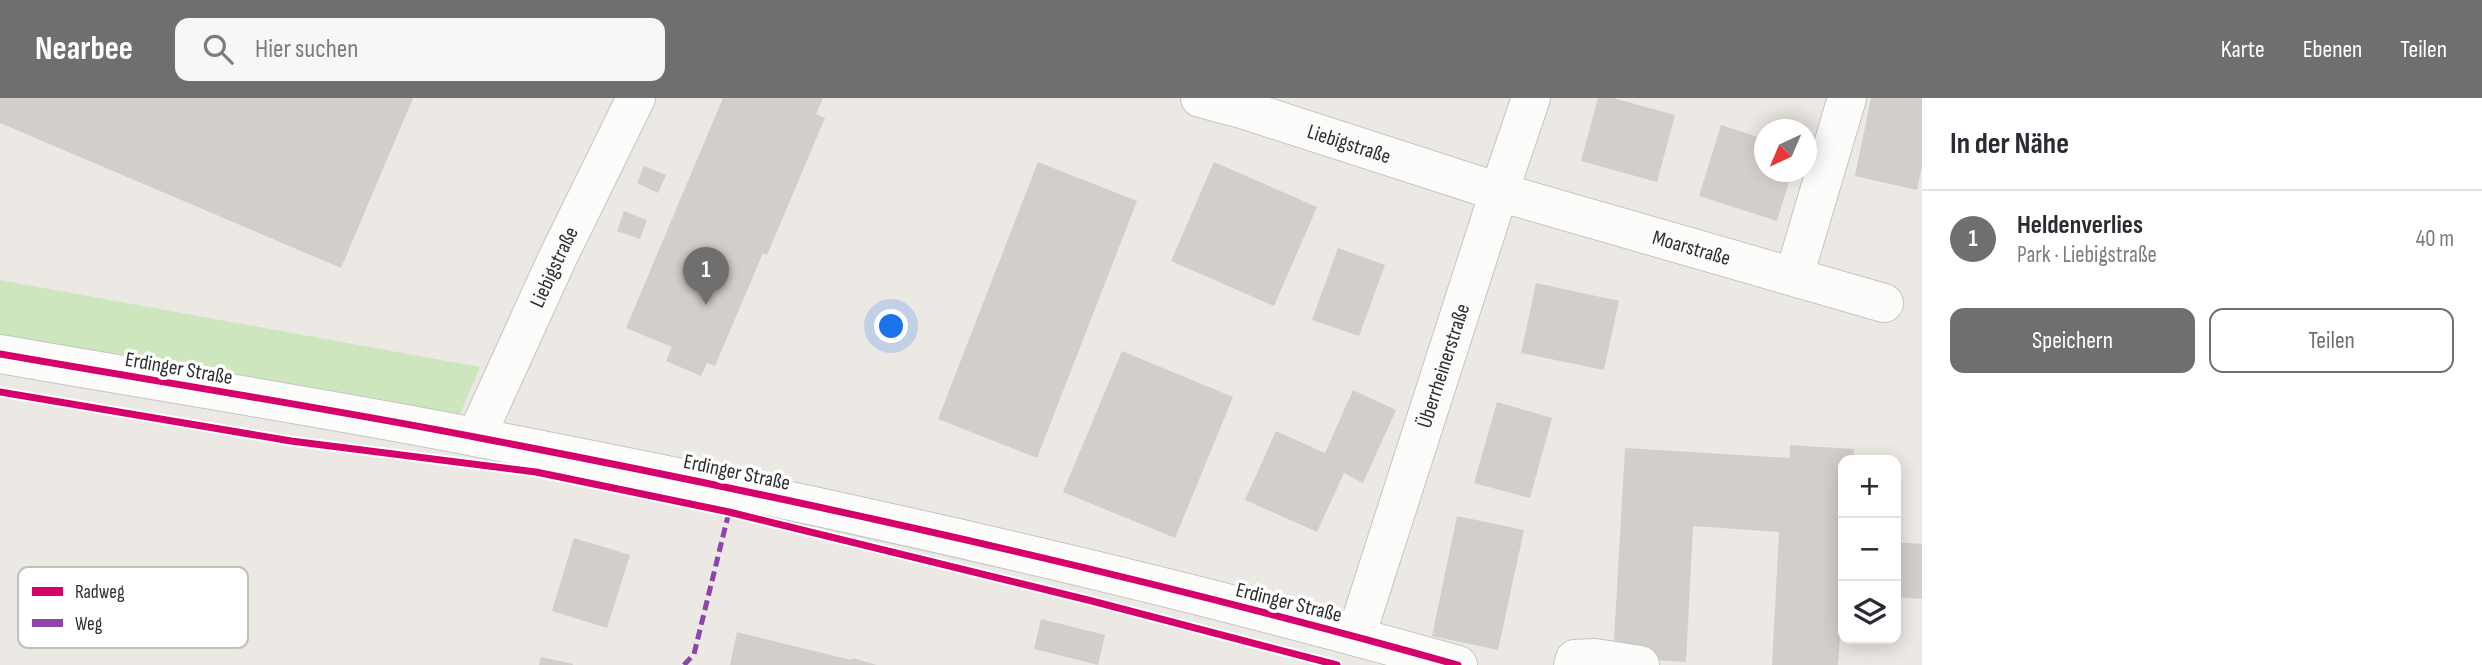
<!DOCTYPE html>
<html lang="de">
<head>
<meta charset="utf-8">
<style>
  :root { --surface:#fff; --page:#f7f7f7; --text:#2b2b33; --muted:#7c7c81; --line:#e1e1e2; --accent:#706f6e }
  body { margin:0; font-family:"Sofia Sans Condensed",sans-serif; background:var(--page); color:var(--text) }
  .controls { position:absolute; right:21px; bottom:21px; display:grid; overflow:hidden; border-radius:14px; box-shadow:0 4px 18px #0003 }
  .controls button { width:63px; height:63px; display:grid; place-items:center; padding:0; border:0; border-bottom:2px solid var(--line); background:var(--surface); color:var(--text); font:35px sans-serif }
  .compass { position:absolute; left:1754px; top:21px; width:63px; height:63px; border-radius:50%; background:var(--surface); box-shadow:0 4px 18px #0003; rotate:224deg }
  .you { position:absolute; left:892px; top:229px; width:24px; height:24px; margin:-18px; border:5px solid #fff; border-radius:50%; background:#1a73e8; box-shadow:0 0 0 10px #1a73e833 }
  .badge { display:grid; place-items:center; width:46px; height:46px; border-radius:50%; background:var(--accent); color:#fff; font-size:23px; font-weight:700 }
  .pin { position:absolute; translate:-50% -58px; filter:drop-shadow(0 2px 4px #0008) }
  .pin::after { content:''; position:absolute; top:37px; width:24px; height:21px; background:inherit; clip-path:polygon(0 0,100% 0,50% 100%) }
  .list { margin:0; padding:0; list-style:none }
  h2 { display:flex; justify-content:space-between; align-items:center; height:91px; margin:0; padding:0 28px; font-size:30px }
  h2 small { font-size:23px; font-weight:400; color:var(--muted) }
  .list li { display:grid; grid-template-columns:46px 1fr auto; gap:21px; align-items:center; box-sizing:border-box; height:98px; padding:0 28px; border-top:2px solid var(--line) }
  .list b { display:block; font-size:26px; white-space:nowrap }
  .list p { margin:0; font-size:23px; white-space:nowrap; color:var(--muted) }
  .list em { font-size:23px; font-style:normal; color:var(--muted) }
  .actions { display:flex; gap:14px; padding:21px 28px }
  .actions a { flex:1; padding:16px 0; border:2px solid var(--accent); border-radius:14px; text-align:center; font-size:24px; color:var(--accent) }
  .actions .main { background:var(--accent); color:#fff }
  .icon { flex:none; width:38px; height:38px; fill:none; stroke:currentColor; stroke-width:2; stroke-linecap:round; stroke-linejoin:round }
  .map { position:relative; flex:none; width:1922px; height:567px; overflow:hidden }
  header { display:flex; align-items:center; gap:42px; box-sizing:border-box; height:98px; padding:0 35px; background:var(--accent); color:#fff }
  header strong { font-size:33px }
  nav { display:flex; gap:38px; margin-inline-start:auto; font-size:24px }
  .search { width:490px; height:63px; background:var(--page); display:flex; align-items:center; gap:18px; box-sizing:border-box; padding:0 24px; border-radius:14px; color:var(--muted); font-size:26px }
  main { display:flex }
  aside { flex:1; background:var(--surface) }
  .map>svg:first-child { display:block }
  .green { fill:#cee6be }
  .building { fill:#d1cecb }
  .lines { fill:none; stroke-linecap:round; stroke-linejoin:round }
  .minor-casing { stroke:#c5c4c5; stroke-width:40 }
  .minor { stroke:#fcfcfb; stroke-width:38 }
  .quiet { stroke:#8e44ad; stroke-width:5; stroke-dasharray:10 5; stroke-linecap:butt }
  .cycleway-casing { stroke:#fff; stroke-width:11 }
  .cycleway { stroke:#d6006c; stroke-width:7 }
  .labels { text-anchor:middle; stroke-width:7; stroke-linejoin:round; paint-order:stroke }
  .street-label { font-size:21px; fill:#2e2e2e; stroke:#fff }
  .key { fill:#fff; stroke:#c0c0c0; stroke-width:2 }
  .key-label { font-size:19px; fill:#2e2e2e }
</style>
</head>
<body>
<header>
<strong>Nearbee</strong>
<div class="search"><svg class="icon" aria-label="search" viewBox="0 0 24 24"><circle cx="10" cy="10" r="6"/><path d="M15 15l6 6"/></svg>Hier suchen</div>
<nav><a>Karte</a><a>Ebenen</a><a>Teilen</a></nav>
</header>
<main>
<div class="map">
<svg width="1922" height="567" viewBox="0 0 1922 567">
  <rect width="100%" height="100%" fill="#ece8e4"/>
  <polygon class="green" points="0,182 480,269 458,321 334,306 0,236"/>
  <g class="building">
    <polygon points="0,0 413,0 341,170 0,25"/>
    <polygon points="723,0 823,0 816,16 825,20 767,157 763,155 715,268 707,265 701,278 666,263 672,249 626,230"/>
    <polygon points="1598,0 1613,0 1675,17 1657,84 1581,63"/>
    <polygon points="1871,0 1922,0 1922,68 1917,92 1855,78"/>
    <polygon points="1721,27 1764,41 1764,74 1792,74 1777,123 1699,98"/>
    <polygon points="1038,64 1137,103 1037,360 938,321"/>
    <polygon points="1214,64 1317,109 1274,208 1171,163"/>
    <polygon points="644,68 666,77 658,95 637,85"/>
    <polygon points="624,113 647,122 640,141 617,133"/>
    <polygon points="1338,150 1385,167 1359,238 1312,222"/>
    <polygon points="1536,185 1619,203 1604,272 1521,255"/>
    <polygon points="1122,253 1233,299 1175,440 1063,394"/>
    <polygon points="1353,292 1396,312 1363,385 1344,375 1317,434 1245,402 1276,333 1325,355"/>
    <polygon points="1497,304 1552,320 1530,400 1474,385"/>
    <polygon points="1790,347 1854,351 1853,362 1843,362 1843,496 1838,567 1772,567 1779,434 1693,428 1686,564 1613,560 1625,350 1790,360"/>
    <polygon points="1457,418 1524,432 1498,552 1432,538"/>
    <polygon points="574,440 630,457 607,530 552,513"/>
    <polygon points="1896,444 1922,446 1922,501 1896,499"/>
    <polygon points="1041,521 1105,537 1098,567 1034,551"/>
    <polygon points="737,534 851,562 852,560 877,567 730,567"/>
    <polygon points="541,559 573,566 573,567 539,567"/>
  </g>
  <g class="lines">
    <g class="minor-casing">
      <g id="minor">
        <path id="s1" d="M1200 0 1245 12 1499 94 1884 205"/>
        <polyline points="1794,178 1847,0"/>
        <path d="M0 256C160 284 321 309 480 340 808 403 1136 476 1458 567"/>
        <path id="s2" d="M476 339 557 161 636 0"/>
        <path id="s3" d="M1356 538 1499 94 1531 0"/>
        <polyline points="1573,567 1575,561 1595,560 1640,567"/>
      </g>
    </g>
    <use href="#minor" class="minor"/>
    <polyline class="quiet" points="684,567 694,556 729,414"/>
    <g class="cycleway-casing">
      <g id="cycleway">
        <path d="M0 256C160 284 321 309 480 340 808 403 1136 476 1458 567"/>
        <polyline points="0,294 291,343 536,374 729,414 1092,503 1337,567"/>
      </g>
    </g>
    <use href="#cycleway" class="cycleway"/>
  </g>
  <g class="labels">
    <g class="street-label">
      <text dy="7" stroke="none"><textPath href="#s1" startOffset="156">Liebigstraße</textPath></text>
      <text dy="7" stroke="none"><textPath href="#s1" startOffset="514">Moarstraße</textPath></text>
      <text dy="7" stroke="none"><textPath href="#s2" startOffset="187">Liebigstraße</textPath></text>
      <text dy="7" stroke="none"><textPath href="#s3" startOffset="284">Überrheinerstraße</textPath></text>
      <text transform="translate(179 270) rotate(10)" y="7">Erdinger Straße</text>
      <text transform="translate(737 374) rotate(12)" y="7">Erdinger Straße</text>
      <text transform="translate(1289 504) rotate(14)" y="7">Erdinger Straße</text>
    </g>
  </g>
  <rect x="18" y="469" width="230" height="81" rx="10" class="key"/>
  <rect x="32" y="489" width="31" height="9" fill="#d6006c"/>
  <rect x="32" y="521" width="31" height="8" fill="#8e44ad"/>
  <g class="key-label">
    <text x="75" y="500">Radweg</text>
    <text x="75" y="532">Weg</text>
  </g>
</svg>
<div class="controls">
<button>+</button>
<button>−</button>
<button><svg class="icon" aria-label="layers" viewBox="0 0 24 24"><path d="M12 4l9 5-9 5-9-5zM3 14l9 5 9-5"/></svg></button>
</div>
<svg class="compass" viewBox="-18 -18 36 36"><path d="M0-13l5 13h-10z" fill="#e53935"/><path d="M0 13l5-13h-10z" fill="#7c7c81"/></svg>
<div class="you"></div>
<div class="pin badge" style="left:706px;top:207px">1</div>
</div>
<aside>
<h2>In der Nähe<small></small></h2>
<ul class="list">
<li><span class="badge">1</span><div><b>Heldenverlies</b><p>Park · Liebigstraße</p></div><em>40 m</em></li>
</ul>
<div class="actions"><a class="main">Speichern</a><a>Teilen</a></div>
</aside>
</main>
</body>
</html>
